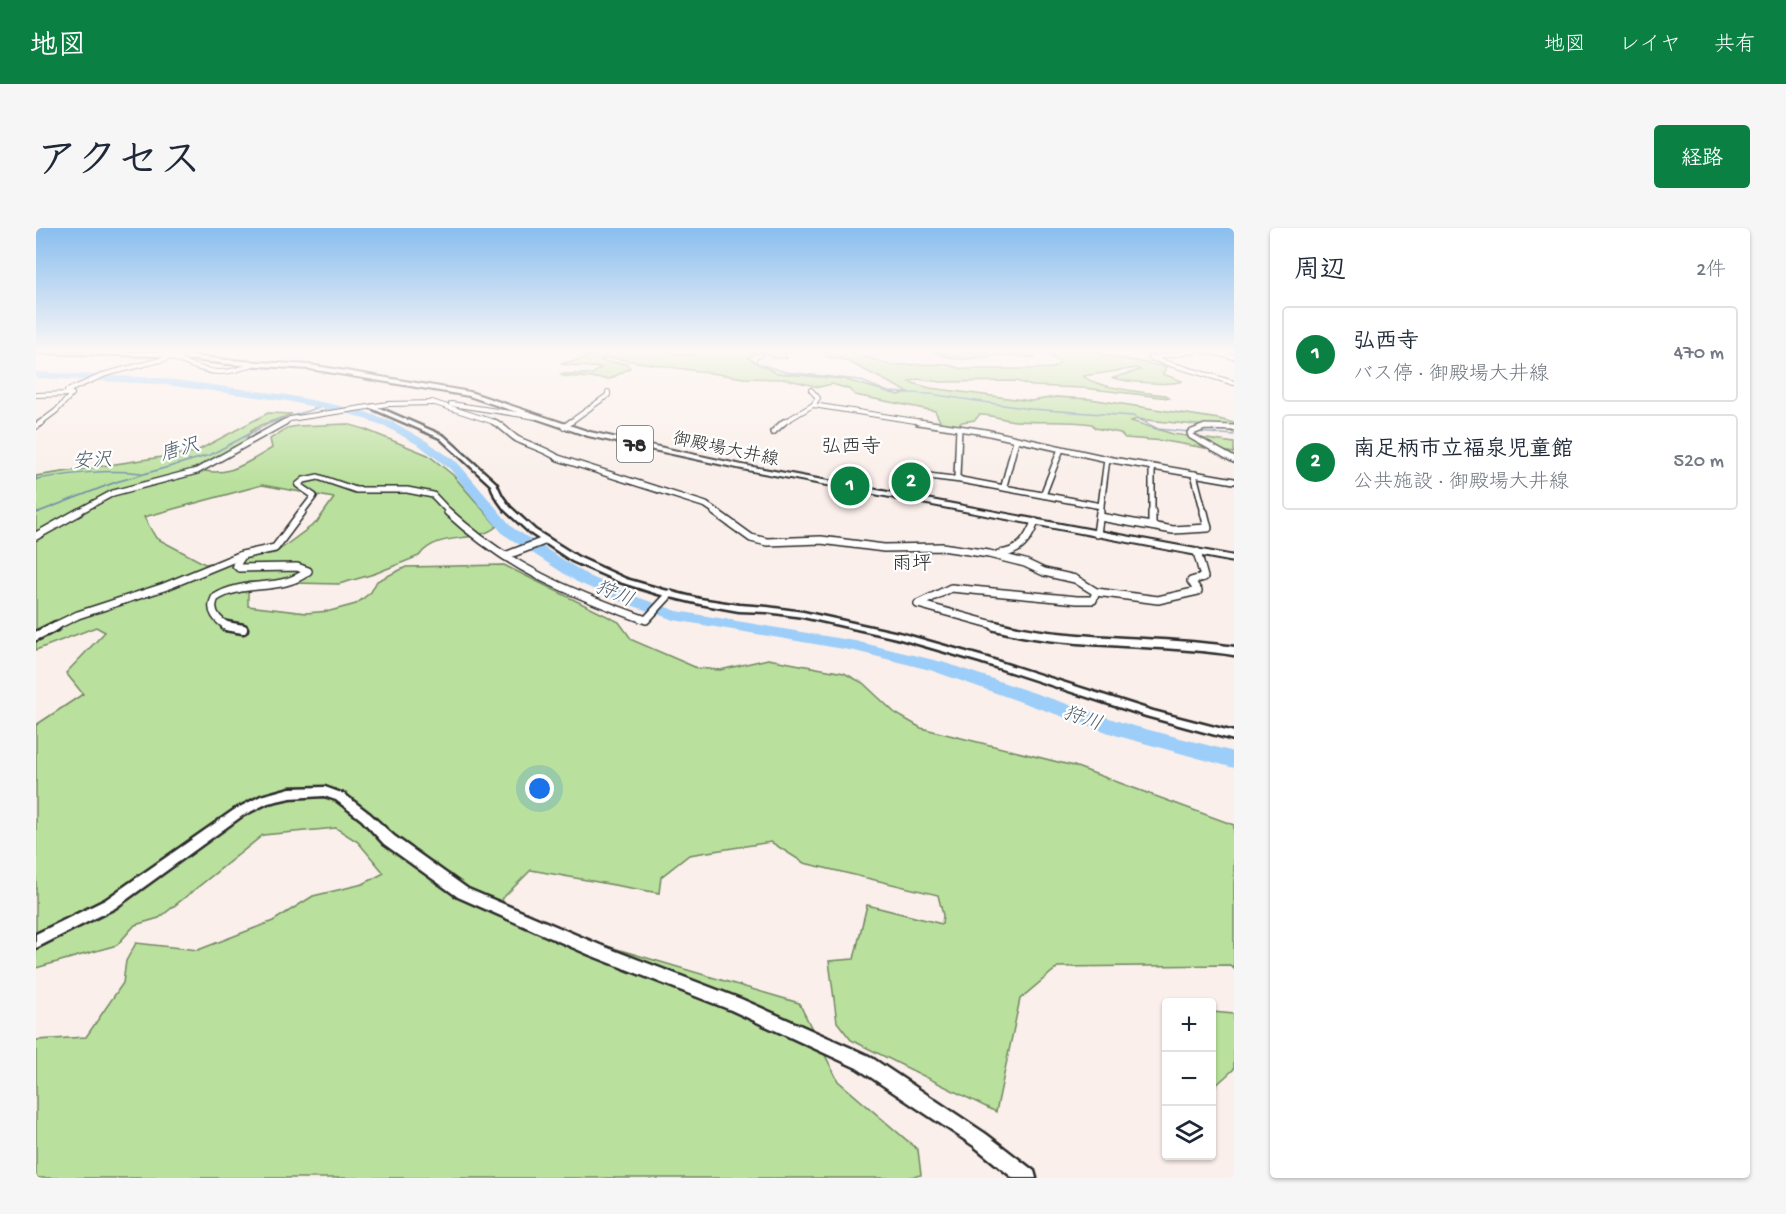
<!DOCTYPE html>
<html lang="ja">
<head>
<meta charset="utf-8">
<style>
  :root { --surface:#fff; --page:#f6f6f7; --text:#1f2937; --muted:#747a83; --line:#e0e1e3; --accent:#0b8043 }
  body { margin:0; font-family:"Gochi Hand","Klee One",sans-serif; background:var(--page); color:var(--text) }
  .controls { position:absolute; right:18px; bottom:18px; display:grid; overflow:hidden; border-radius:6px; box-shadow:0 2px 4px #0004 }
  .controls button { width:54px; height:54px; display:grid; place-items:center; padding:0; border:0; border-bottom:2px solid var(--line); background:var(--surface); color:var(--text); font:30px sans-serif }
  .you { position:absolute; left:504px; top:561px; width:21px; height:21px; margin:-15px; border:4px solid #fff; border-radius:50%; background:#1a73e8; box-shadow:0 0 0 9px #1a73e833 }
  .badge { display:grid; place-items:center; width:39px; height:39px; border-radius:50%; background:var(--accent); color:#fff; font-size:20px; font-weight:700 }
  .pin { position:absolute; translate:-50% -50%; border:3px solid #fff; box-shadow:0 2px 6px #0006 }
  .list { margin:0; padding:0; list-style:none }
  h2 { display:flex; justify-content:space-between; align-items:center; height:78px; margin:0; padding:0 24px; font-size:26px }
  h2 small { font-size:20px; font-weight:400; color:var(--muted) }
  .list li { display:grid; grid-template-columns:39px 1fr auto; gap:18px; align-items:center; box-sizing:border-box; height:96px; margin:0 12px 12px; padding:0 12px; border:2px solid var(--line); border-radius:6px }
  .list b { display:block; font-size:22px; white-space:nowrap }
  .list p { margin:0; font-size:20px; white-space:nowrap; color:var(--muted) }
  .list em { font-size:20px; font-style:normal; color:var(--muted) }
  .icon { flex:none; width:33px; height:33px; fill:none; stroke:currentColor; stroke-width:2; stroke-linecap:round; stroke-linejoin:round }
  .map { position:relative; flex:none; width:1198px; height:950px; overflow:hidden; border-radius:6px }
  header { display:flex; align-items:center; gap:36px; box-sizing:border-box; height:84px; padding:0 30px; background:var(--accent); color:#fff }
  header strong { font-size:28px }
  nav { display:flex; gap:33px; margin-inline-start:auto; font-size:21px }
  .intro { display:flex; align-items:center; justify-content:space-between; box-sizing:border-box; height:144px; padding:0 36px }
  h1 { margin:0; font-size:42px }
  .button { padding:15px 27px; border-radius:6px; background:var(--accent); color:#fff; font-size:21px; font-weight:700 }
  main { display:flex; gap:36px; padding:0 36px }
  aside { flex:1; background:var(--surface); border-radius:6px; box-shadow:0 2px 4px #0004 }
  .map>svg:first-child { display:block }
  .green { fill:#b9e09c; stroke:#728664; stroke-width:1.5; fill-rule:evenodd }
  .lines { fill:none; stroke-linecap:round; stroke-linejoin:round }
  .stream-far1 { stroke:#6f8da7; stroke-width:1.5 }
  .stream { stroke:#6f8da7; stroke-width:2 }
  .river { fill:#9ccef9; fill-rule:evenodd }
  .minor-far3-casing { stroke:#2b2b2b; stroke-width:6 }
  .minor-far2-casing { stroke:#2b2b2b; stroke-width:8 }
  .minor-far1-casing { stroke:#2b2b2b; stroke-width:10 }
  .minor-casing { stroke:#2b2b2b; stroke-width:13 }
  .tertiary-casing { stroke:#2b2b2b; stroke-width:5 }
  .primary-casing { stroke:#2b2b2b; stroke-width:4 }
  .minor-far3 { stroke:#fff; stroke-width:4 }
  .minor-far2 { stroke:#fff; stroke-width:5 }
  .minor-far1 { stroke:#fff; stroke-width:7 }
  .minor { stroke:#fff; stroke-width:8 }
  .tertiary { fill:#fff; fill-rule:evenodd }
  .primary { fill:#fff; fill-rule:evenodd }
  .labels { text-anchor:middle; stroke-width:4.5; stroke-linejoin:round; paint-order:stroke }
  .far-street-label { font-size:18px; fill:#2b2b2b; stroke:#fff }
  .far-neighbourhood-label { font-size:20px; fill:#2b2b2b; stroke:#fff }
  .far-water-label { font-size:20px; font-style:italic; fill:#4d5c69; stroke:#fff }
  .shield { fill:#fff; stroke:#6b6b6b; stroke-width:1.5 }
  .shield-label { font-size:21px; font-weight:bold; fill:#2b2b2b }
</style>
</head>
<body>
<header>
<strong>地図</strong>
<nav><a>地図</a><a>レイヤ</a><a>共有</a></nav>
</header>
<div class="intro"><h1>アクセス</h1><a class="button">経路</a></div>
<main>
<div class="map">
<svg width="1198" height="950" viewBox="0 0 1198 950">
  <rect width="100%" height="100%" fill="#faefea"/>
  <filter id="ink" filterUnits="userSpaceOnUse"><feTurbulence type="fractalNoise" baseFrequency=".0167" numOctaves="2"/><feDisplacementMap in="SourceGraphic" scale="12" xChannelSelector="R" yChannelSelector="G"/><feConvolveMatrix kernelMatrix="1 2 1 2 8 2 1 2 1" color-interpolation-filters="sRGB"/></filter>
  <g filter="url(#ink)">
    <g class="green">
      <path d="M527 123C558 123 591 121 623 123 636 124 647 128 660 127L655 123H747L751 130H737C729 122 721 124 712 130L740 145 807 151 862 167 872 164 809 132 790 128 789 123H811L855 137 908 136 927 141H997L1017 140 1024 135 1011 126 995 123 999 129C988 130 976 126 966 127 936 129 926 137 896 123H1065L1063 126 1130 139 1127 146 1146 153C1136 158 1091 154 1077 150L1104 142 1101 140 1047 148C1059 160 1111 165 1130 167L1133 170 1048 160 996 158 980 153 906 154 881 151 873 154 894 160 995 173 1020 169 1054 171 1183 191 1198 195V205L1180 197 1170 198 1101 191 1095 193 1137 206 1198 215V225L1129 213 1089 210 1084 205 1059 200 1056 196C1031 192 1006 195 980 193 967 192 956 186 943 187L939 192 926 194 921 198 905 195 899 183 819 167 813 161 796 156 783 159 749 151 708 150 568 129 566 133 591 136 594 140 574 151 527 148 525 146H556L565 140 524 136 557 128 545 126 544 123Z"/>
      <path d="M232 185 256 186 225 197 215 203 209 213 159 240C189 252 211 235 236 220L234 211 251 200 262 198 311 196 328 201 392 227 417 247 461 298C440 317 401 302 383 328L338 346 303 356 212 354V378L270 385 294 383 320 376 335 364 341 353 370 339 468 337 583 394 596 412 661 440 684 442 732 431 808 445 827 455 859 485 885 500 1038 538 1198 597V741L1194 737 1022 739 984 771 960 884 815 812 801 794 793 733 818 731 831 677 906 696 907 687 902 667 768 635 735 614 653 627 625 649 623 665 495 642 467 670 463 686 763 775 802 853 882 922 885 947 870 950H0V812L50 809 87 755 90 733 100 715 162 722 237 693 277 668 327 656 348 645 322 614 300 600 227 607 123 690 99 697 81 717 0 740V497L47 466 30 445 69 404 60 399 0 422V248L159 224ZM226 257 298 270 281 294 239 325 169 336 120 310 108 289Z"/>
      <polygon points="1176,784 1198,786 1198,841 1177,860 1176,859"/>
    </g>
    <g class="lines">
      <g class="stream-far1">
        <polyline points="723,123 728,127 721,131 720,135 749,144 823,152 852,164 894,166 994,181 1097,188 1122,201 1154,204"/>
        <polyline points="1161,204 1198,207"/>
        <path d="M0 251C35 246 70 241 105 245"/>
        <polyline points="0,285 80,254 174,227 232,196 290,177"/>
      </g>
      <polyline class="stream" points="0,285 3,284"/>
      <polygon class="river" points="0,144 124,150 251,167 324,182 357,194 392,214 422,235 477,300 553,348 601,369 641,383 819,413 906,434 1094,497 1198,524 1198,540 1082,508 894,442 819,423 638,392 589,375 541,354 467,306 414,241 384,218 349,198 317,187 251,173 124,156 0,150"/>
      <g class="minor-far3-casing">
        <g id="minor-far3">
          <polyline points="1159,123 1114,130 1198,155"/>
          <polyline points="1169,123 1198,129"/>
          <path d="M137 130C169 143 183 151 217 136"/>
          <polyline points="36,166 31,163 70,146 144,127"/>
          <polyline points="0,167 35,166"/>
          <polyline points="396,174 461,195"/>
          <polyline points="415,176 500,189"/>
          <polyline points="777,177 892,195"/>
          <polyline points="4,195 20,183 36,166"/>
          <polyline points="247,195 254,191 352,176 399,175"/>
          <polyline points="533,195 572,167 572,164"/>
          <polyline points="747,195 777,177 782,170 775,162"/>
        </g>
      </g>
      <g class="minor-far2-casing">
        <g id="minor-far2">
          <path d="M458 194C467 198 473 206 481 211 495 218 509 221 522 230L670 277 682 285"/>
          <polyline points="882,194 949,204 1071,231 1198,253"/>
          <polyline points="0,198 6,194"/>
          <polyline points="528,199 535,194"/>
          <polyline points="923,200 921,249 925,252 1065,278"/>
          <polyline points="1198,200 1169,199 1154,205 1155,208 1198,232"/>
          <polyline points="737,204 748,194"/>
          <polyline points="1116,239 1116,285"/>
          <polyline points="1158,246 1168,285"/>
          <polyline points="968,258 980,212"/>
          <polyline points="1007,267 1025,221"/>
          <polyline points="860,269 862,259 884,247 925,252"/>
          <polyline points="40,285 77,265 161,243 249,194"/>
          <polyline points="265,285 278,268 262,257 268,252 282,249 320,262 371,262 397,267 414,285"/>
          <polyline points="1064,285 1071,231"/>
        </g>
      </g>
      <g class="minor-far1-casing">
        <g id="minor-far1">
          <path d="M412 284C474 341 532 364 610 392L634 366"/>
          <polyline points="679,284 715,310 731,314 785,312 848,320 906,319 953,326 989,335 1008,344 1039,351 1060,364 1122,372 1162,363 1155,353 1168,349 1161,324"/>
          <polyline points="1116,284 1116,298"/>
          <polyline points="1064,289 1137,302 1172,300 1168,284"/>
          <polyline points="1061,306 1064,284"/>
          <polyline points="0,308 43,284"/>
          <path d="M963 326C984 324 992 312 999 294"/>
          <polyline points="469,328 508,313"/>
          <polyline points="882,376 965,399"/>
          <polyline points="882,376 915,360 1041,372 1057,372 1060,364"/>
          <polyline points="17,399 42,387 128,359 206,327 239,320 266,284"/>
          <path d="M193 399C182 393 172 383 179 370 207 351 246 365 272 343L261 339 203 340 200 337 206 328"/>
        </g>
      </g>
      <g class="minor-casing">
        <g id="minor">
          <polyline points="190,398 207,401"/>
          <path d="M959 398C1037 418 1119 411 1198 423"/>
          <polyline points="0,408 20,398"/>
        </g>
      </g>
      <g class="tertiary-casing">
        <g id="tertiary">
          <polygon points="335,178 339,178 408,208 460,255 466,268 474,279 499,302 542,329 590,351 628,362 664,371 703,377 731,379 767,384 867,406 951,430 1117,483 1198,504 1198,512 1110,488 944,434 861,410 767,389 731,384 703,383 664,376 622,366 584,354 536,333 494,305 469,282 459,268 455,257 404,210 335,180"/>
          <polygon points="289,559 308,566 334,586 358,608 432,661 564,717 705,771 833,828 950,906 998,943 1000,950 977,950 938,918 821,840 695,782 554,727 422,669 348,616 326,592 300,572 288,568 254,570 232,575 206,588 79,680 0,720 0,706 69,672 198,582 225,568 254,560"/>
        </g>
      </g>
      <g class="primary-casing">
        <polygon id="primary" points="0,123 122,124 192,132 274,137 434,164 554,204 706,237 1198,328 1198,334 706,241 552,208 433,168 274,141 192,136 122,128 0,125"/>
      </g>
      <use href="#minor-far3" class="minor-far3"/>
      <use href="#minor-far2" class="minor-far2"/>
      <use href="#minor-far1" class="minor-far1"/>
      <use href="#minor" class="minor"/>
      <use href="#tertiary" class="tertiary"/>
      <use href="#primary" class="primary"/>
    </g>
  </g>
  <linearGradient id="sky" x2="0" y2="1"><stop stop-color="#89beef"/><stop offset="0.48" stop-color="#fdf8f6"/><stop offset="1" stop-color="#fdf8f6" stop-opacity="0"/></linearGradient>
  <rect width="1198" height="256" fill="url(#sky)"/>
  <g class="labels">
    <g class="far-street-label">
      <text transform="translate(690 220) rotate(12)" y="6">御殿場大井線</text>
    </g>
    <g class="far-neighbourhood-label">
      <text x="815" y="224">弘西寺</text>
      <text x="876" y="341">雨坪</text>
    </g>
    <g class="far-water-label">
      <text transform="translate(143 220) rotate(-16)" y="7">唐沢</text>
      <text transform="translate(56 231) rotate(-3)" y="7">安沢</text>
      <text transform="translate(579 364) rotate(23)" y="7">狩川</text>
      <text transform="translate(1047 489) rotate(19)" y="7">狩川</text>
    </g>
    <rect class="shield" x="581" y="198" width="36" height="36" rx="4.5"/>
    <g class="shield-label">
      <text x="599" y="223">78</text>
    </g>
  </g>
</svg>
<div class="controls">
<button>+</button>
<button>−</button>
<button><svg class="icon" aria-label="layers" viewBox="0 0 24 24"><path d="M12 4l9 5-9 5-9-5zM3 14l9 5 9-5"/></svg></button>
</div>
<div class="you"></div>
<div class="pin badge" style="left:814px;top:258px">1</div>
<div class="pin badge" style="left:875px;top:254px">2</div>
</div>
<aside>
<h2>周辺<small>2件</small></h2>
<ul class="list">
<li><span class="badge">1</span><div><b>弘西寺</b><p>バス停 · 御殿場大井線</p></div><em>470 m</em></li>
<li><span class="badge">2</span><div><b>南足柄市立福泉児童館</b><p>公共施設 · 御殿場大井線</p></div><em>520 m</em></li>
</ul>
</aside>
</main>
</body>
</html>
